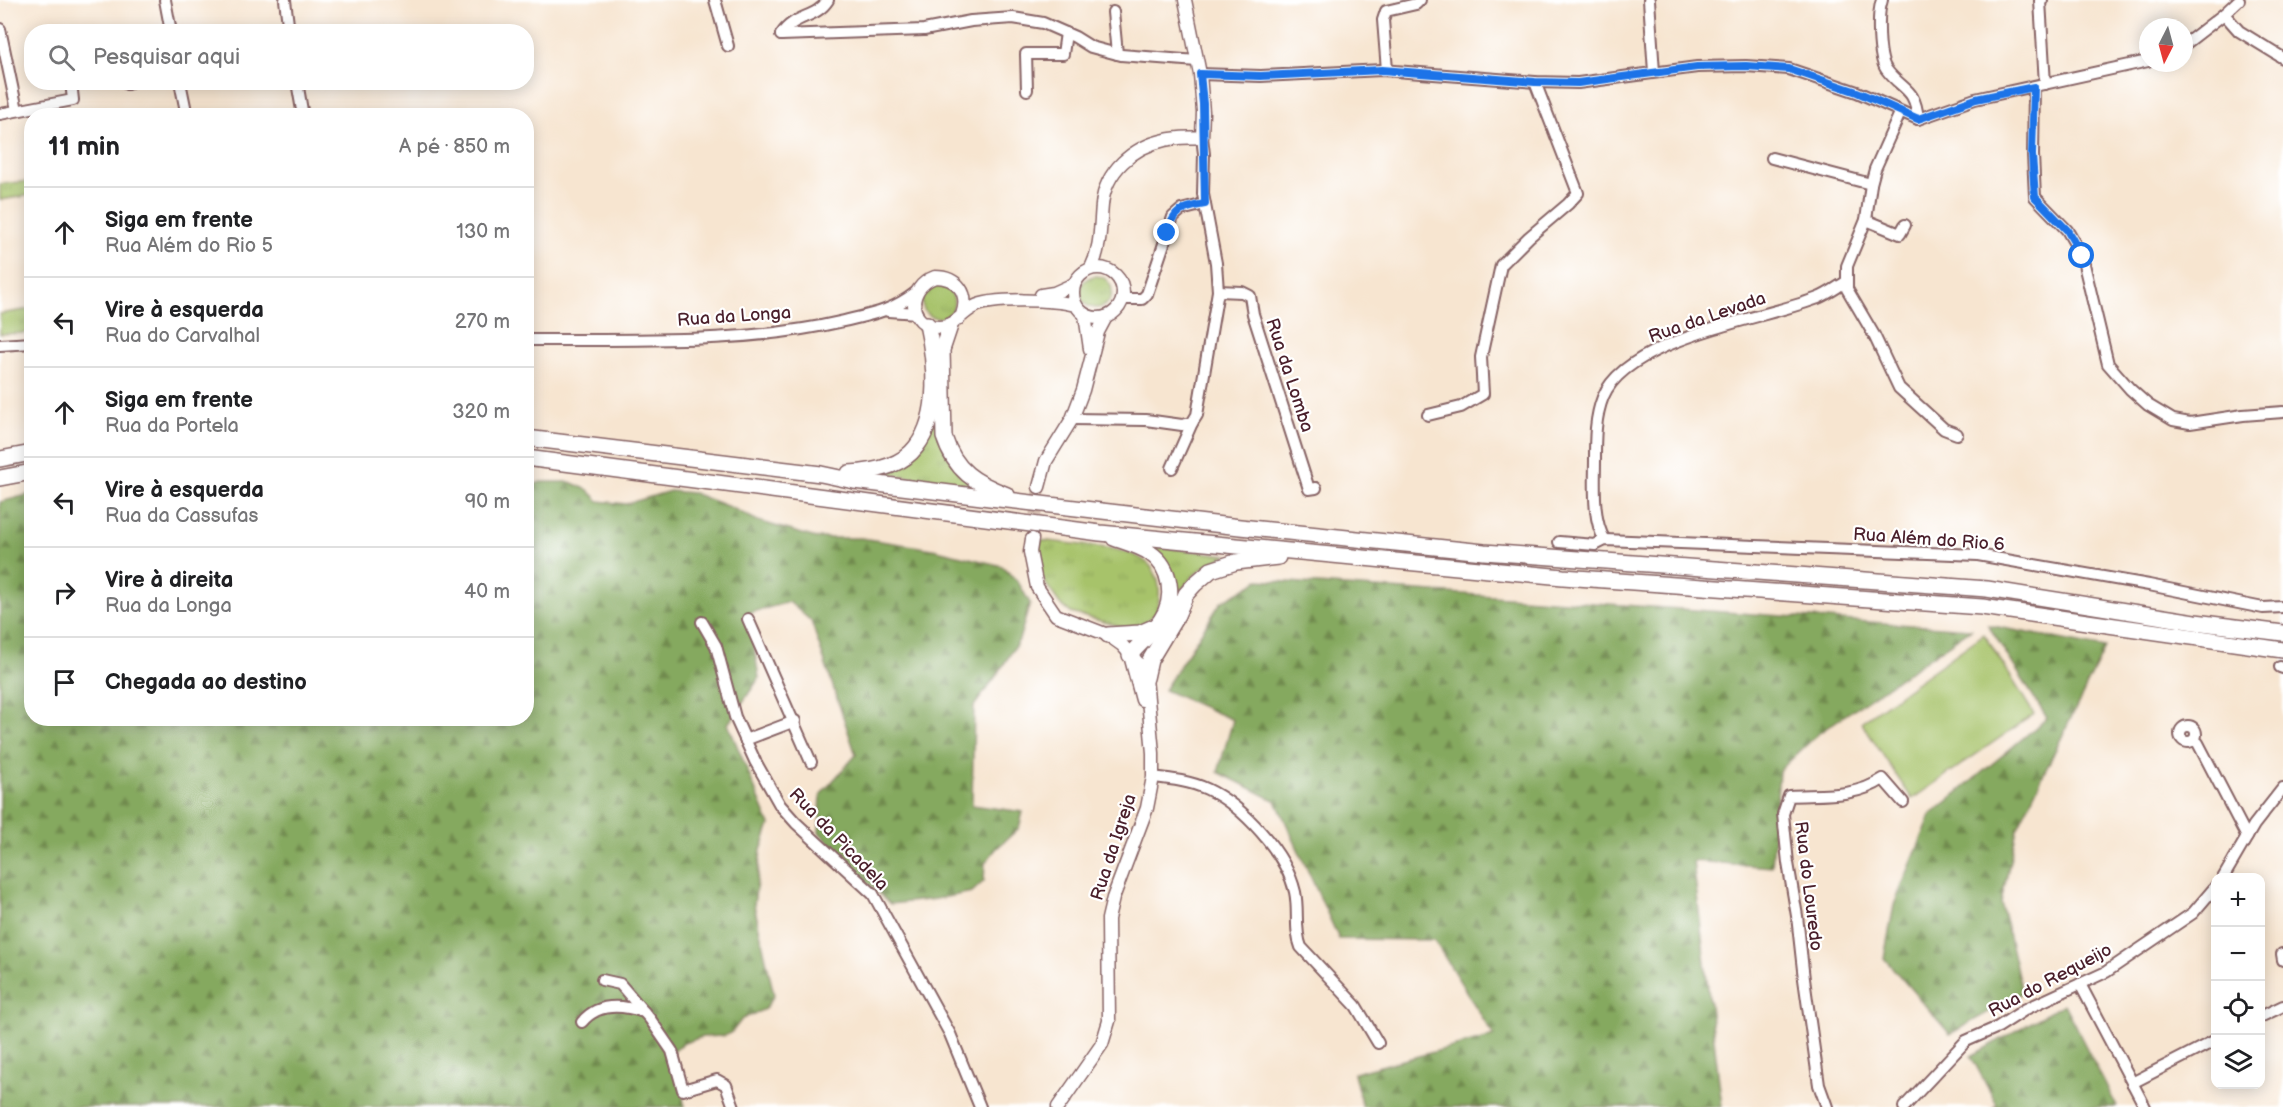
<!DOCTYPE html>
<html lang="pt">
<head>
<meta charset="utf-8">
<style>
  :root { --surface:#fff; --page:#f2f2f2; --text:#202124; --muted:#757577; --line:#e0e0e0 }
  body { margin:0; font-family:"Balsamiq Sans",sans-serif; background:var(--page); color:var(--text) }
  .controls { position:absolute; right:18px; bottom:18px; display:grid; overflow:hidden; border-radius:12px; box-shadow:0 3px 15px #0003 }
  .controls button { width:54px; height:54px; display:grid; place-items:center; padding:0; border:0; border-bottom:2px solid var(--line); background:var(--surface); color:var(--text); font:30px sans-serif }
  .compass { position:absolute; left:2139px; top:18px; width:54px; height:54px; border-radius:50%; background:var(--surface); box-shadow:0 3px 15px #0003; rotate:186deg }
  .stop { position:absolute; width:18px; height:18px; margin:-14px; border:4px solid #1a73e8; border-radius:50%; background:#fff }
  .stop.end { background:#1a73e8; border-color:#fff; box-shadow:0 2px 6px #0008 }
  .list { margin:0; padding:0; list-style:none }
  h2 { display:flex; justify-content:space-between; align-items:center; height:78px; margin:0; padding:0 24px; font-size:26px }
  h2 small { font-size:20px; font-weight:400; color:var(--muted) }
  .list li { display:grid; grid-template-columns:39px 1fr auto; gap:18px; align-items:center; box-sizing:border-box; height:90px; padding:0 24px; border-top:2px solid var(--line) }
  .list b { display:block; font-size:22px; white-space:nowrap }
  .list p { margin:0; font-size:20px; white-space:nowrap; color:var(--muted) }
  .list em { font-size:20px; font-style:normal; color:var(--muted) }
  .icon { flex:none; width:33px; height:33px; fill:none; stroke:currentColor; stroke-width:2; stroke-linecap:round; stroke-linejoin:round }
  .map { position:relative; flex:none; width:2283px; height:1107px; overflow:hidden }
  .search { position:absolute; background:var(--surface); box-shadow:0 3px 15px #0003; left:24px; top:24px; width:510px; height:66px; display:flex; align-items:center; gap:15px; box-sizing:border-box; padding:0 21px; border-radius:24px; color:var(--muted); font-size:22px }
  .panel { position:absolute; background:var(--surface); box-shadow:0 3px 15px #0003; left:24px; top:108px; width:510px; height:618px; border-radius:24px }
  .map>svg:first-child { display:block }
  .grass { fill:url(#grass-tufts); stroke:#78714a; stroke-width:1.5 }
  .forest { fill:url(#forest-firs); stroke:#686444; stroke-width:1.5 }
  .pitch { fill:#a7c36a; stroke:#78714a; stroke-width:1.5 }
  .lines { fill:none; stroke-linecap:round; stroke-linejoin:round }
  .major-tunnel { stroke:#d4bdaf; stroke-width:12; stroke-dasharray:12 6; stroke-linecap:butt }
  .minor-casing { stroke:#876465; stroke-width:14 }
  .major-casing { stroke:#876465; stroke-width:15 }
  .highway-casing { stroke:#876465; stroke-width:18 }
  .minor { stroke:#fff; stroke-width:10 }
  .major { stroke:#fff; stroke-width:12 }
  .highway { stroke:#fff; stroke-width:15 }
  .route { stroke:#1a73e8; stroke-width:8 }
  .labels { text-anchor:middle; stroke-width:4.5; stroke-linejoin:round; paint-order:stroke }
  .street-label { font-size:18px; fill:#4a1f2b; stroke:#fff }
</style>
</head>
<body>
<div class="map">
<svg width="2283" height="1107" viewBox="0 0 2283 1107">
  <defs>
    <pattern id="grass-tufts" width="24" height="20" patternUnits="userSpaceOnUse" patternTransform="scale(1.5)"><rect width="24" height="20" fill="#a7c36a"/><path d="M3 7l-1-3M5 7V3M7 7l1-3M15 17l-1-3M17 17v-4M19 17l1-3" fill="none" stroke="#91a75c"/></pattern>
    <pattern id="forest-firs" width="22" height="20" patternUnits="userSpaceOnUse" patternTransform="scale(1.5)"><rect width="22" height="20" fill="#85a95e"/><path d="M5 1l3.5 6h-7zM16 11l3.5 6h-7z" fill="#6f894e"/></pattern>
  </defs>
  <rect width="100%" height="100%" fill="#fff"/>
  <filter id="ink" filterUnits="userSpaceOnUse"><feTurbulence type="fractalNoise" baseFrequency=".0167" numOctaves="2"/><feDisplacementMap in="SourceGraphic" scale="12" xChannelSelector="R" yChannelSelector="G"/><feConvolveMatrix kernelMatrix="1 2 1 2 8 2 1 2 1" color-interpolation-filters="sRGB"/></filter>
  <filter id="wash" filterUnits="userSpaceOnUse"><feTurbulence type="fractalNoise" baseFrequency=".008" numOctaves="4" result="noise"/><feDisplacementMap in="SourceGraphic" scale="24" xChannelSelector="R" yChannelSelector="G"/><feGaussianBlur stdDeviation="1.35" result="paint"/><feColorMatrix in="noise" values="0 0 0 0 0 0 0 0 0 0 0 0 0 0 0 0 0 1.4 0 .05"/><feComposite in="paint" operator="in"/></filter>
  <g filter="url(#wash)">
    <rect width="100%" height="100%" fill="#f7e5d0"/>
    <g class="grass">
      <polygon points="31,181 31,195 0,200 0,184"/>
      <circle cx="1096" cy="292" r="16"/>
      <circle cx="938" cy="302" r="16"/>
      <polygon points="31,309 31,333 0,334 0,314"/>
      <polygon points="936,408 972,485 881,473 894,468"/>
      <path d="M1039 540C1056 542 1073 544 1091 546 1135 551 1169 559 1157 612L1142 625 1126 628 1071 613 1060 604 1041 577Z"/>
      <path d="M1150 546 1228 555C1201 565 1185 580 1173 605Z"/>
    </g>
    <g class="forest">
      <polygon points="541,482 570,482 588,490 599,501 626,504 670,491 693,493 732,508 758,521 816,538 861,538 933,549 1002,566 1018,582 1030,603 1019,640 999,672 974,706 972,805 1023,812 1019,828 996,849 985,863 984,881 972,892 936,899 890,904 849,865 819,832 821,794 856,755 811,621 789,602 749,613 759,678 728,724 770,825 761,850 754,905 774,995 765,1009 742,1019 732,1032 724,1036 702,1037 684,1043 672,1053 682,1082 684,1107 0,1107 0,502 31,494 32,718 526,718 527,487"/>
      <polygon points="1259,580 1971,629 1819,733 1779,771 1772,867 1693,861 1722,1107 1362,1107 1354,1073 1494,1036 1434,940 1339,939 1276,801 1218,772 1233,720 1164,690 1221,602"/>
      <polygon points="1988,625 2105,648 2017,829 2001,902 2022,993 1950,1034 1884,958 1894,905 1931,815 2047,718"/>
      <polygon points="2064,1004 2117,1107 1994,1107 1997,1105 1971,1056"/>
    </g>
    <polygon class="pitch" points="1984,634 2034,714 1912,799 1861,722"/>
  </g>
  <g filter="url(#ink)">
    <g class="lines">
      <polyline class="major-tunnel" points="1033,533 1039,487"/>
      <g class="minor-casing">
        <g id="minor">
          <polyline points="165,0 171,32"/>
          <polyline points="285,0 289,32"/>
          <polyline points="715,0 728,46"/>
          <polyline points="1649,0 1654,72"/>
          <path d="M1882 0C1877 14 1878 57 1886 69 1902 91 1915 86 1918 119"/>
          <polyline points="2042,0 2040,1 2045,84"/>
          <polyline points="1113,12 1117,54"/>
          <polyline points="2224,14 2239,31 2283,58"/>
          <polyline points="0,29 17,110"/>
          <polyline points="781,35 924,30 971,21 1013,18 1043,23 1075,37 1091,47 1121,55 1197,61"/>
          <path d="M781 35C794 14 816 19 828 0"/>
          <polyline points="2184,45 2224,14 2239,0"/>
          <polyline points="1387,70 1383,20 1386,11 1416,4 1420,0"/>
          <polyline points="1200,74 1261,76 1382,70 1535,82 1578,83 1697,67 1746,66 1789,69 1857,92 1918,119 1975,99 2148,61"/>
          <polyline points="180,82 187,116"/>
          <polyline points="297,82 303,116"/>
          <polyline points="127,84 132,82"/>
          <polyline points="2034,87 2033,155 2035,197 2067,230 2082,256 2108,364 2130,389 2148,405 2173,420 2190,423 2243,415 2283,412"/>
          <polyline points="1027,90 1026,54 1063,54 1066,33"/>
          <polyline points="1900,113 1875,169 1871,184 1866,220 1847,266 1847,289 1874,335 1899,388 1944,429 1957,434"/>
          <polyline points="0,114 73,100 71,82"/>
          <polyline points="1772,158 1871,184"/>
          <polyline points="1866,220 1900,234 1905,225"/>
          <polyline points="1218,291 1242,292 1250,296 1253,314 1309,489 1316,488"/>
          <polyline points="1123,299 1142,299 1147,294 1173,217 1181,210 1205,204"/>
          <polyline points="888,311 917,313"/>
          <path d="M526 340C632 339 741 345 844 321 873 314 892 311 915 293"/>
          <polyline points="0,345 32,343"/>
          <polyline points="1428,415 1461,407 1483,394 1481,357 1501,265 1529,237 1568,204 1578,193 1535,82"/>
          <polyline points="1072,419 1146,420 1182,425 1192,423 1197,415 1218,291 1216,263 1203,194 1204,154 1202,137"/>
          <polyline points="1172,468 1192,423"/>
          <path d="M1605 540C1592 521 1595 483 1595 460 1595 439 1595 417 1603 397 1627 338 1764 319 1818 298 1828 294 1837 287 1846 282"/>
          <polyline points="1559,542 1595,545 1605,540 1978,555 2149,585 2263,608 2283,607"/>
          <polyline points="748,619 811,762"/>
          <polyline points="702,622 716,646 735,717 755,761 780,805 796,823 873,894 950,1034 980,1107"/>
          <polyline points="2280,667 2283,668"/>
          <circle cx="2188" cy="734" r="8"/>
          <polyline points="745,740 795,721"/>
          <polyline points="2194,740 2198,743 2247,837"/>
          <path d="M1153 777C1171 779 1190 781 1207 789 1243 806 1286 853 1295 892 1299 910 1294 930 1301 947L1356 1006 1378 1043"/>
          <polyline points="2223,878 2254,825 2283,788"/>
          <polyline points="2282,954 2283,960"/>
          <polyline points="602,980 620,984 650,1019 672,1051 683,1090 717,1080 726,1085 734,1107"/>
          <polyline points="2080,984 2145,1107"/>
          <polyline points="2260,1017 2283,1006"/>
          <path d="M582 1022C598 1002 623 1005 644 1012"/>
          <polyline points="2132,1083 2216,1040"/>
          <path d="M1827 1107 1819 1085 1804 979 1797 916 1788 863 1783 814 1789 796C1822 794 1855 798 1883 779L1903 802"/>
          <polyline points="1904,1107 1966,1041 1998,1027 2026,1009 2106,972 2193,913 2216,886"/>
        </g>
      </g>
      <g class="major-casing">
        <g id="major">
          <circle cx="1098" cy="293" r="25"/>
          <path d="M1091 268C1101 248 1100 227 1102 205 1105 171 1133 147 1165 140 1177 137 1190 138 1202 137L1203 112 1200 74 1185 0"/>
          <polyline points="1041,295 1054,293 1074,284"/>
          <path d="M962 315C970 293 957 277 935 277 905 288 908 327 939 327 955 327 961 313 974 307 991 297 1056 300 1075 305"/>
          <polyline points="1085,315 1090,349"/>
          <polyline points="1039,487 1046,461 1072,419 1083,390 1098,332 1106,317"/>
          <polyline points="1032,539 1030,552 1037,587 1056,615 1108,635 1122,645 1139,664 1146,678 1153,753 1153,777 1147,808 1113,898 1108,919 1109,1021 1102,1044 1058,1107"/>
          <polyline points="1131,659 1142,700"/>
        </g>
      </g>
      <g class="highway-casing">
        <g id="highway">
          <path d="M950 326 942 350 944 437C955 471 975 483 1007 495"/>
          <polyline points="526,438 821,474 854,481 990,498 1240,527 1484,552 1987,589 2195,622 2283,633"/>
          <polyline points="526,458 1100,533 1563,577 1982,607 2283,650"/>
          <polyline points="0,459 32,453"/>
          <path d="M849 473C872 472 901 467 916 447 941 415 935 360 927 324"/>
          <polyline points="0,478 32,472"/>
          <path d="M1114 538C1125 542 1140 546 1150 553 1171 567 1176 598 1161 620 1153 633 1140 643 1130 655"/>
          <polyline points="1108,635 1140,633 1154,627"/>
          <polyline points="1146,678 1150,660 1177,615 1186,594 1195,584 1211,570 1236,562 1278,557"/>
        </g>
      </g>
      <use href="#minor" class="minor"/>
      <use href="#major" class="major"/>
      <use href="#highway" class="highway"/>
    </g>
  </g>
  <g class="lines" filter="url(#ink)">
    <path class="route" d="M1167 233C1175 210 1181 208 1205 204L1203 104 1200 74 1261 76 1382 70 1535 82 1578 83 1697 67 1746 66 1789 69 1857 92 1918 119 1976 99 2034 87 2032 155 2035 197 2067 230 2082 256"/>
  </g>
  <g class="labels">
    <g class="street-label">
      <text transform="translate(734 316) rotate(-4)" y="6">Rua da Longa</text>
      <text transform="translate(1707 317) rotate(-19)" y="6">Rua da Levada</text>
      <text transform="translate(1290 375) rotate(72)" y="6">Rua da Lomba</text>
      <text transform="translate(1929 539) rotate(4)" y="6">Rua Além do Rio 6</text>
      <text transform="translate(839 839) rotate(46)" y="6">Rua da Picadela</text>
      <text transform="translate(1113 847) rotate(-72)" y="6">Rua da Igreja</text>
      <text transform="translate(1809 886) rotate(83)" y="6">Rua do Louredo</text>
      <text transform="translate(2050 980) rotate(-28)" y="6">Rua do Requeijo</text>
    </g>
  </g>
</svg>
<div class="controls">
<button>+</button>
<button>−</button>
<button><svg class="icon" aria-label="locate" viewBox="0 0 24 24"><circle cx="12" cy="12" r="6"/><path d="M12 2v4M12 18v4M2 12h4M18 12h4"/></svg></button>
<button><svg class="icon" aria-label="layers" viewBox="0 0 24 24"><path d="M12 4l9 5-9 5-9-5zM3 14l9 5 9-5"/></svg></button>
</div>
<svg class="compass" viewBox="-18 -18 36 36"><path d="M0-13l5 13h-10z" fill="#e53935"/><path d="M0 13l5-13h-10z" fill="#757577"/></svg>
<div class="stop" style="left:2082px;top:256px"></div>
<div class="stop end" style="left:1167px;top:233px"></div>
<div class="search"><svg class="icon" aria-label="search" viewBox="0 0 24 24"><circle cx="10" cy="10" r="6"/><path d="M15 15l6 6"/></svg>Pesquisar aqui</div>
<section class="panel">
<h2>11 min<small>A pé · 850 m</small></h2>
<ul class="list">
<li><svg class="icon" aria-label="ahead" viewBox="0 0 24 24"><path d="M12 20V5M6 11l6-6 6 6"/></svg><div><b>Siga em frente</b><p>Rua Além do Rio 5</p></div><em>130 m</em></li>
<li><svg class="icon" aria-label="left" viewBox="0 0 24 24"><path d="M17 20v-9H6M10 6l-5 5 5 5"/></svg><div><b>Vire à esquerda</b><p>Rua do Carvalhal</p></div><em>270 m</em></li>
<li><svg class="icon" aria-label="ahead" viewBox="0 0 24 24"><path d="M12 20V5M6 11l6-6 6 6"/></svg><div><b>Siga em frente</b><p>Rua da Portela</p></div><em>320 m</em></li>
<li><svg class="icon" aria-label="left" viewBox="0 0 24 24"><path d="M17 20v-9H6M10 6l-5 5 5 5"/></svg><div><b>Vire à esquerda</b><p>Rua da Cassufas</p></div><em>90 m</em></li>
<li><svg class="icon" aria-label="right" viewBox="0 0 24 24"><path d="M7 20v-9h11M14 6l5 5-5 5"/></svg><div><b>Vire à direita</b><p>Rua da Longa</p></div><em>40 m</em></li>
<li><svg class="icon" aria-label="arrive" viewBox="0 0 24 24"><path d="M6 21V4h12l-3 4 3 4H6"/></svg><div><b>Chegada ao destino</b></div></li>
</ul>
</section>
</div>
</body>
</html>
